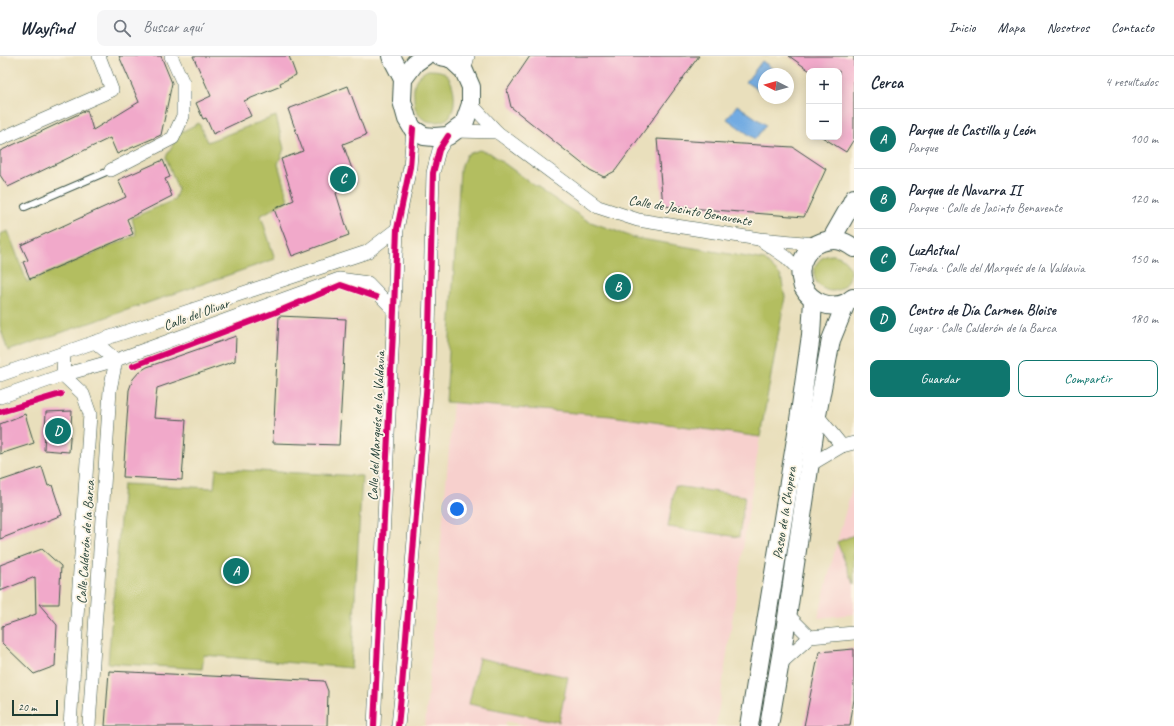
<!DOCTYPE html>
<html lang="es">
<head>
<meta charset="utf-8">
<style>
  :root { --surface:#fff; --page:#f6f6f7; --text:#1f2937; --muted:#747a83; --line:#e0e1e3; --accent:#0f766e }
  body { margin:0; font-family:Caveat,sans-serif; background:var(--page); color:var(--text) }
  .controls { position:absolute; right:12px; top:12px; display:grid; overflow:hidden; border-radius:8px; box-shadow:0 2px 10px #0003 }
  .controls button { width:36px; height:36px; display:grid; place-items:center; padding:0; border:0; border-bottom:1px solid var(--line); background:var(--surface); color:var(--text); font:20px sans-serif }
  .compass { position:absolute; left:758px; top:12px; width:36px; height:36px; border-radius:50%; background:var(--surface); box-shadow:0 2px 10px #0003; rotate:276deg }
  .scale { position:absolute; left:12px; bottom:10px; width:46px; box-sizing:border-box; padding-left:4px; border:2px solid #1f3d34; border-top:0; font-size:11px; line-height:14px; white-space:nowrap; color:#1f3d34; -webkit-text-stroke:3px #fcf5e5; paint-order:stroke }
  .you { position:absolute; left:457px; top:453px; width:14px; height:14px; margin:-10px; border:3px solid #fff; border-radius:50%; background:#1a73e8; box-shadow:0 0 0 6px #1a73e833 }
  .badge { display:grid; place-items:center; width:26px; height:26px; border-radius:50%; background:var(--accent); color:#fff; font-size:13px; font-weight:700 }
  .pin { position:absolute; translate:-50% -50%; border:2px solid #fff; box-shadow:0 1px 4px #0006 }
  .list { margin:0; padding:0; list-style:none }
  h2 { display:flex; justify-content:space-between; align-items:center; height:52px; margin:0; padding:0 16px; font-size:17px }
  h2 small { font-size:13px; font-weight:400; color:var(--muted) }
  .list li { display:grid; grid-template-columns:26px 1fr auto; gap:12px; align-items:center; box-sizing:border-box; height:60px; padding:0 16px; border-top:1px solid var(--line) }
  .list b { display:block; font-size:15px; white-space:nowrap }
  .list p { margin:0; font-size:13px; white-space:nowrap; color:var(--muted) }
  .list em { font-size:13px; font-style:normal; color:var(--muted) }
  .actions { display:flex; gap:8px; padding:12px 16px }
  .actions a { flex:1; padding:9px 0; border:1px solid var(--accent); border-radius:8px; text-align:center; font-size:14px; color:var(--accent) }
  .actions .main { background:var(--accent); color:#fff }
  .icon { flex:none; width:22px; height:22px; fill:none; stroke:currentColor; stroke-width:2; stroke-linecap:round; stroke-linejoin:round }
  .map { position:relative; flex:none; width:854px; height:670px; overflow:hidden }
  header { display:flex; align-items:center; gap:24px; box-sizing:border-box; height:56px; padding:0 20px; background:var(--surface); border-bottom:1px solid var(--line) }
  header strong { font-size:19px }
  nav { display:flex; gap:22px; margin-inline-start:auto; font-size:14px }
  .search { width:280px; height:36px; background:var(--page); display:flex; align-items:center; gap:10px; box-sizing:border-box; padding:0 14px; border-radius:8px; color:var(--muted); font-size:15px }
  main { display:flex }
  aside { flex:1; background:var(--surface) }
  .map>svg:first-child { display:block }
  .built { fill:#f7d0cd }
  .green { fill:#b3be60; stroke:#697e4a }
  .water { fill:#72abe2; stroke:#48748b }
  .building { fill:#f1a9ca }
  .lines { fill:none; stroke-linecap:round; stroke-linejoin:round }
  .lane-casing { stroke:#3d5548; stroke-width:8 }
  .street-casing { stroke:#3d5548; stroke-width:14 }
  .secondary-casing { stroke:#3d5548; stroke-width:20 }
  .lane { stroke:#fff; stroke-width:6 }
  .street { stroke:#fff; stroke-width:13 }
  .secondary { stroke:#fff; stroke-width:18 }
  .cycleway-casing { stroke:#fcf5e5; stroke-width:8 }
  .cycleway { stroke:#d6006c; stroke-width:6 }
  .labels { text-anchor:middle; stroke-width:3.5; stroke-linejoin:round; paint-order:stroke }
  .street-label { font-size:14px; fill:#1f3d34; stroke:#fcf5e5 }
</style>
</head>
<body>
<header>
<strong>Wayfind</strong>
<div class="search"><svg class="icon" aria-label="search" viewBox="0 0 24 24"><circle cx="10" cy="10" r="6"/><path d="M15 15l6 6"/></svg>Buscar aquí</div>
<nav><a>Inicio</a><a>Mapa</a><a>Nosotros</a><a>Contacto</a></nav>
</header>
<main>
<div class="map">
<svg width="854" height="670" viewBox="0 0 854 670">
  <rect width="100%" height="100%" fill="#fcf5e5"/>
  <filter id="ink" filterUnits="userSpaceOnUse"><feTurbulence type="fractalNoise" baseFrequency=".025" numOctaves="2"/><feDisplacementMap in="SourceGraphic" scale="8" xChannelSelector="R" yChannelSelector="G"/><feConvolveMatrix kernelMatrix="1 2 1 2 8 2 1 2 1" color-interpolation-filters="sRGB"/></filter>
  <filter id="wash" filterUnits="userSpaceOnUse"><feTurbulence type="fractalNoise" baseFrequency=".012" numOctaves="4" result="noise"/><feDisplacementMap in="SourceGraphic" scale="16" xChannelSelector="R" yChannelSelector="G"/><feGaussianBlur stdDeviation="0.9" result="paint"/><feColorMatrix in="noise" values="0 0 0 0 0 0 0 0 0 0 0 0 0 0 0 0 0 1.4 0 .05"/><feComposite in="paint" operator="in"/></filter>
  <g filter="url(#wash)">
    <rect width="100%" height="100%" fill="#e9dfbc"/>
    <g class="built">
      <polygon points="453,347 611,360 760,381 716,670 528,670 506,665 505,670 425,670"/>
      <polygon points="854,425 854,558 818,562 837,486"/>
    </g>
    <g class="green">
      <path d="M428 14C433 14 438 14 443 16 455 23 458 50 449 61 445 65 440 66 435 66 428 66 423 64 419 59 415 53 414 49 414 42 413 28 414 21 428 14Z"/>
      <polygon points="276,60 284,93 278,108 288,144 260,160 262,163 275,203 8,295 0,271 0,178 8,175 27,226 32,224 136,179 132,162 174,144 178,134 166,101 179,77 199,67 207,86"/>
      <polygon points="479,94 490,97 538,132 588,165 635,182 765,204 781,220 785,241 760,381 611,360 446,346 460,114 466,99"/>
      <circle cx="832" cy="217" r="18"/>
      <polygon points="216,413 362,420 351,612 204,599 202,613 108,607 123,428 214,432"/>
      <polygon points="675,430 745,440 739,481 668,471"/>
      <polygon points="854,479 854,528 837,486"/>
      <polygon points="479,602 568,621 559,666 469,648"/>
    </g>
    <g class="water">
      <polygon points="762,5 776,15 774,18 764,18 764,32 761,36 746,26"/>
      <polygon points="737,49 766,69 755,83 727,63"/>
    </g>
    <g id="blocks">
      <g class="building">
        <polygon points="119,0 161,0 172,27 161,79 117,98 110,82 8,131 0,119 0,95 87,54 93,74 139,46"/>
        <polygon points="193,0 289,0 296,19 280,27 281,30 244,45 251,60 213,78 206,62 203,63 196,47 211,40"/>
        <polygon points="530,0 699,0 615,115 604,121 590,114 511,51 507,34"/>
        <polygon points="789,0 854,0 854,83 846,96 822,81 839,81 839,15 810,15"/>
        <polygon points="348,30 366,79 343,88 357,127 336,137 349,179 292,200 274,153 294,144 281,103 303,95 288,53"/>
        <polygon points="657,83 793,91 826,113 804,161 663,150"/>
        <polygon points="163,104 170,121 165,123 172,140 127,163 133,178 30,223 23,206 28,204 21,189 126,141 118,124"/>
        <polygon points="279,260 346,263 339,389 273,387"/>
        <polygon points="236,280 235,305 157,332 154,362 186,364 182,424 123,421 129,334 133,323 139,316 147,311"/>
        <polygon points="72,355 69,396 44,394 46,356"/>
        <polygon points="25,358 34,387 0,398 0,368"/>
        <polygon points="42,411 48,430 52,429 62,459 0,483 0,425"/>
        <polygon points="42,493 61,510 59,548 39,548 57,569 55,610 34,618 2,587 2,570 26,562 36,558 35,521 0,535 0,509"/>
        <polygon points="854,593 854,643 850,670 804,670 819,596"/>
        <polygon points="109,615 231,621 231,620 324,625 328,635 327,670 105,670"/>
      </g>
    </g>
  </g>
  <g filter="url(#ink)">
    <use href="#blocks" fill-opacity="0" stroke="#3d5548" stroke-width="1"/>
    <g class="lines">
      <g class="lane-casing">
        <polyline id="lane" points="25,151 111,114"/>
      </g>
      <g class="street-casing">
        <g id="street">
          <polyline points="464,15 468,0"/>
          <polyline points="471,48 497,76 598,151 638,164 759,183 815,188"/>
          <polyline points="456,75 497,76"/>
          <polyline points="0,83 112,34 99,0"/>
          <polyline points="111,114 173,82 183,60 183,27 171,0"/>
          <polyline points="761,184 786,201 800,215"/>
          <polyline points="64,298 63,319 83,338 90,358 70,670"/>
          <polyline points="0,319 95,286 367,196 397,173"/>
          <polyline points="0,341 63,319 116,304 339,223 368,227 394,254"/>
          <polyline points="817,359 842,390"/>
          <polyline points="810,409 842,390 854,387"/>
          <polyline points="810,581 854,577"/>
          <polyline points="780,608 810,581 788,559"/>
          <polyline points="89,670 110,334 116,304 95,286"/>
          <polyline points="374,670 394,254 397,173 410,111 413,73"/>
          <polyline points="398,670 402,630 428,313 433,117 439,94 448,80"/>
        </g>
      </g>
      <g class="secondary-casing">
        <g id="secondary">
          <polyline points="391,0 403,23"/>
          <polyline points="425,0 415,7 403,23 402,45 407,63 413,73 424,80 434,81 448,80 464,68 471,48 471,31 464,15 450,2 440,0"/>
          <polyline points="831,184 848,154 854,142"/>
          <path d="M853 242C851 243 848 246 846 247 830 254 811 246 803 231 802 229 802 225 801 222 798 207 807 191 822 186 835 182 843 184 854 192"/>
          <polyline points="749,670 798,371 811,279 813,244"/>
          <polyline points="769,670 784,582 817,359 831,284 846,247"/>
        </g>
      </g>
      <use href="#lane" class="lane"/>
      <use href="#street" class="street"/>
      <use href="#secondary" class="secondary"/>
      <g class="cycleway-casing">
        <g id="cycleway">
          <polyline points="133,310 284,253 341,229 376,241"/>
          <polyline points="0,356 61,338"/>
          <polyline points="374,670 394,254 397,173 410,111 413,73"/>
          <polyline points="398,670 402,630 428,313 433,117 439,94 448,80"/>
        </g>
      </g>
      <use href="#cycleway" class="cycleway"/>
    </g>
  </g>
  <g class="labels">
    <g class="street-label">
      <text transform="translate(690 154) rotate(10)" y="5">Calle de Jacinto Benavente</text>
      <text transform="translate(196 258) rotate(-20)" y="5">Calle del Olivar</text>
      <text transform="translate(376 370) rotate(-87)" y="5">Calle del Marqués de la Valdavia</text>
      <text transform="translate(784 457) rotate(-81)" y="5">Paseo de la Chopera</text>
      <text transform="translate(85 486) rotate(-86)" y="5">Calle Calderón de la Barca</text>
    </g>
  </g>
</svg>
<div class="controls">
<button>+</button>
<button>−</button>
</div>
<svg class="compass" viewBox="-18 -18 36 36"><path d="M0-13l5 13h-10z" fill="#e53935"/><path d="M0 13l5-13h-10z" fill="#747a83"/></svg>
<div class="scale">20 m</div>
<div class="you"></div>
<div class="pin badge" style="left:236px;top:515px">A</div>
<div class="pin badge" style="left:618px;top:231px">B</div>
<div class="pin badge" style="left:343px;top:123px">C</div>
<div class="pin badge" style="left:58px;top:375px">D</div>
</div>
<aside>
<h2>Cerca<small>4 resultados</small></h2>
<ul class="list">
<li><span class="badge">A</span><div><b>Parque de Castilla y León</b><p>Parque</p></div><em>100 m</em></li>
<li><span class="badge">B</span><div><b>Parque de Navarra II</b><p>Parque · Calle de Jacinto Benavente</p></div><em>120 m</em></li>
<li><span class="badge">C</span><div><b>LuzActual</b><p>Tienda · Calle del Marqués de la Valdavia</p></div><em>150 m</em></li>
<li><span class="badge">D</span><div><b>Centro de Día Carmen Bloise</b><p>Lugar · Calle Calderón de la Barca</p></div><em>180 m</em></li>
</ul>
<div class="actions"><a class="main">Guardar</a><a>Compartir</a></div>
</aside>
</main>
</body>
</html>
